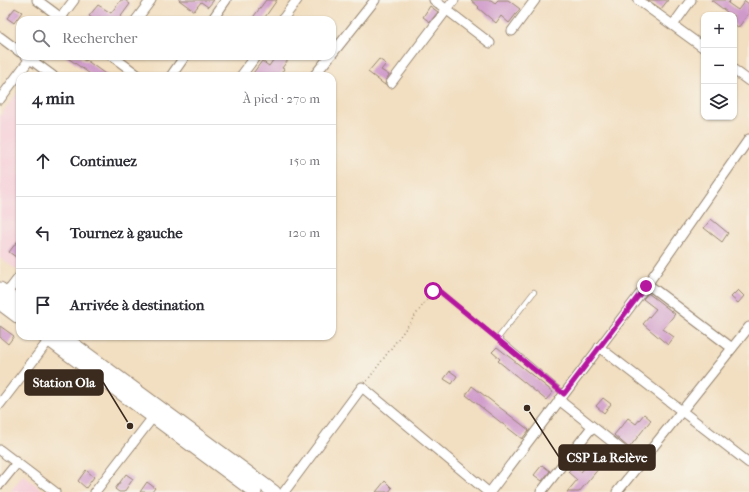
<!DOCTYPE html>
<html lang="fr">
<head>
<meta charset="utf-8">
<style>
  :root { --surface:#fff; --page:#f2f2f3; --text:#2b2b33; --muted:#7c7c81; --line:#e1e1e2 }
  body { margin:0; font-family:"IM FELL French Canon",serif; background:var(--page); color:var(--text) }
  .controls { position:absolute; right:12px; top:12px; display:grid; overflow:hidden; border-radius:8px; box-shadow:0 1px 3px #0004 }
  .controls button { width:36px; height:36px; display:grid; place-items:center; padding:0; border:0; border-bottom:1px solid var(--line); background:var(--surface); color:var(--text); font:20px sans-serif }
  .stop { position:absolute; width:12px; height:12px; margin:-9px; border:3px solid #b5179e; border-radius:50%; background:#fff }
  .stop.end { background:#b5179e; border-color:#fff; box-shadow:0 1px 4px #0008 }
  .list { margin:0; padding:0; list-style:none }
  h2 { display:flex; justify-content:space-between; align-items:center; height:52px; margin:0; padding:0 16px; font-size:17px }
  h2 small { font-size:13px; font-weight:400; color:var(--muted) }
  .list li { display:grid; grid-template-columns:26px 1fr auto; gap:12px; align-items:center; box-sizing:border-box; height:72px; padding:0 16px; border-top:1px solid var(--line) }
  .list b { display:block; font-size:15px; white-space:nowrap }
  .list em { font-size:13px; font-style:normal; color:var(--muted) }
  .icon { flex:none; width:22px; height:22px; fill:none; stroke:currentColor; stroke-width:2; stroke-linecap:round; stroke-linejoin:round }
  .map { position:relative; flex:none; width:749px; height:492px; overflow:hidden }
  .search { position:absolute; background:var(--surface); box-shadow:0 1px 3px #0004; left:16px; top:16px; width:320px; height:44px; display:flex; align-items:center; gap:10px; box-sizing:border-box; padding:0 14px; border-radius:12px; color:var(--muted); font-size:15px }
  .panel { position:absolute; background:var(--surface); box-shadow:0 1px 3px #0004; left:16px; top:72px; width:320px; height:268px; border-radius:12px }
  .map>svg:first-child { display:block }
  .built { fill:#f5cfd9 }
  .building { fill:#cf99ca }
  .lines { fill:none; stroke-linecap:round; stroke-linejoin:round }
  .service-casing { stroke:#96846f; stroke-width:6 }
  .minor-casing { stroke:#96846f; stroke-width:11 }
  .secondary-casing { stroke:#96846f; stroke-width:15 }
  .path { stroke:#96846f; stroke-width:1.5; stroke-dasharray:1 3; stroke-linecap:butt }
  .service { stroke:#fff; stroke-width:4.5 }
  .minor { stroke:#fff; stroke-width:9 }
  .secondary { stroke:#fff; stroke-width:13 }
  .route { stroke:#b5179e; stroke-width:5 }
  .leader { fill:none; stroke:#3b2a1e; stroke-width:1.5 }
  .callout-dot { fill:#3b2a1e; stroke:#f7f3e8; stroke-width:1.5 }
  .callout { fill:#3b2a1e; stroke:#3b2a1e; stroke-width:1.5 }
  .callout-label { font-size:13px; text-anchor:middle; font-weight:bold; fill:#fff }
</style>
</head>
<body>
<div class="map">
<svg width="749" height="492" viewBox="0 0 749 492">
  <rect width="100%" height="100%" fill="#f7f3e8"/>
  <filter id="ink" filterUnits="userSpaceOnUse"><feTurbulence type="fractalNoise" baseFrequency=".025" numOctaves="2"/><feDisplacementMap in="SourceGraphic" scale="8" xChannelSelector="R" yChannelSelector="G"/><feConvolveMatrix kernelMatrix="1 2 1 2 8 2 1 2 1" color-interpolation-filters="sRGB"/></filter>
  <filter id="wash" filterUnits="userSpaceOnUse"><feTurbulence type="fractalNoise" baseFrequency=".012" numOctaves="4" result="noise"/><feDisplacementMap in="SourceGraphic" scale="16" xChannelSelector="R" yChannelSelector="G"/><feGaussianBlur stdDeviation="0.9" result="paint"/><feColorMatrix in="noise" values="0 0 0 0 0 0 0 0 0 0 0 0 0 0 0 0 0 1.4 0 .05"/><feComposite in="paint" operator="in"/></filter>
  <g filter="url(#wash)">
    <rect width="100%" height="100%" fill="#f2dec0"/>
    <g class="built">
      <polygon points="20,89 20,265 17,270 0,258 0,116"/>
      <polygon points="23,475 45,492 10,492"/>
    </g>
    <g id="blocks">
      <g class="building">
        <polygon points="121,0 125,0 130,4 119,19 120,20 104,20 99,17 95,20 89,16 98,5 111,13"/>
        <polygon points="179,0 214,0 208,7 201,2 194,11"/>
        <polygon points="266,0 277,0 263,20 251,20"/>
        <polygon points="471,0 491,0 495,3 498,0 508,0 520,9 509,23 501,16 496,23 478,8 479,7"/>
        <polygon points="648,0 668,0 661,9"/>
        <polygon points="711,0 731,0 728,3 738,10 745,1 749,4 749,13 738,28 734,25 734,15 731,15"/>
        <polygon points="430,6 438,12 430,22 423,17"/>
        <polygon points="15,8 22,12 14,23 7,18"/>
        <polygon points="65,56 78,56 85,61 86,60 108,76 93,76"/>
        <polygon points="276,56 291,56 282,68 284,69 279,76 251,76 262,61 269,66"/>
        <polygon points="379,59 386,64 381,70 389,75 386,80 385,85 368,72"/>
        <polygon points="711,219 728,233 722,242 704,228"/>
        <polygon points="20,238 20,260 9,252"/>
        <polygon points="738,290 744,296 738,303 731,297"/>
        <polygon points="648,293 675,314 663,329 674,337 668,345 643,324 656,309 643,299"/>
        <polygon points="0,326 14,336 8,344 0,337"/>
        <polygon points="497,347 553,392 546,400 498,361 500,359 492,352"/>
        <polygon points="450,371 457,376 452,384 444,379"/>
        <polygon points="472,386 529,430 522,439 466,395"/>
        <polygon points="603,398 611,404 604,413 596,406"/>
        <polygon points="644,414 651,420 629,448 614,435 628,418 636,424"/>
        <polygon points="591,460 600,467 579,492 567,492 577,480 568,472 573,466 581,472"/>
        <polygon points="542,465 550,471 542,481 534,475"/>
        <polygon points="86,470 94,477 86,488 78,481"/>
        <polygon points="126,474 133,479 124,492 119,492 115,489"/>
        <polygon points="385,481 392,488 389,492 376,492"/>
        <polygon points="147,482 155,488 152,492 140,492"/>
      </g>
    </g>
  </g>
  <g filter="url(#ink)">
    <use href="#blocks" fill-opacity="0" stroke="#96846f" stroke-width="1"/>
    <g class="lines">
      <g class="service-casing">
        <polyline id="service" points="534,292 498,338 564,394"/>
      </g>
      <g class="minor-casing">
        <g id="minor">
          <polyline points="37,0 64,20"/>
          <polyline points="434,0 490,43"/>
          <polyline points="638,0 704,48"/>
          <polyline points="59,20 74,0"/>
          <polyline points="136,20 151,0"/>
          <polyline points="212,20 226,0"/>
          <polyline points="282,20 297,0"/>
          <polyline points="673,25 691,0"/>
          <polyline points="512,31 535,0"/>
          <polyline points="0,37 20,52"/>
          <polyline points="332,54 375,0"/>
          <polyline points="26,56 53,76"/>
          <polyline points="112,56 139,76"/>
          <polyline points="734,70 749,81"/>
          <polyline points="171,76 185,56"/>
          <polyline points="241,76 256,56"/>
          <polyline points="314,76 330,56"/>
          <polyline points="391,83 454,0"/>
          <polyline points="0,99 32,56"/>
          <polyline points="647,285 650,286 732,348"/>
          <polyline points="3,298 20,276"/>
          <polyline points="599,347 749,463"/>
          <polyline points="559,400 640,464"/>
          <polyline points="0,404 49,340"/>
          <polyline points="0,450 55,492"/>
          <polyline points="0,484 17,463"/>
          <polyline points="95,492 157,412"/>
          <polyline points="284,492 362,387 488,492"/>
          <polyline points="490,492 646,286 749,139"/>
          <polyline points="541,492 592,427"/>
          <polyline points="617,492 749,327"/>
        </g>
      </g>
      <g class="secondary-casing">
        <g id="secondary">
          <polyline points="0,289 20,304"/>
          <polyline points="0,303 20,318"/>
          <polyline points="44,336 255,492"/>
          <polyline points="62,336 274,492"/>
        </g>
      </g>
      <polyline class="path" points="367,381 434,290 438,290 494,335"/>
      <use href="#service" class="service"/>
      <use href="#minor" class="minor"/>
      <use href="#secondary" class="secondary"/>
    </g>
  </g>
  <g class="lines" filter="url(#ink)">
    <polyline class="route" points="433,291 438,290 564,394 646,286"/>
  </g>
  <path class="leader" d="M130 426L103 382M527 408L559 457"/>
  <g class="callout-dot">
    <circle cx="130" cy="426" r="4"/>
    <circle cx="527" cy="408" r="4"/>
  </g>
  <g class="callout">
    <rect x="25" y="370" width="78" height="25" rx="4"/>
    <rect x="559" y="445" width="96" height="25" rx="4"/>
  </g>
  <g class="callout-label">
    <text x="64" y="387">Station Ola</text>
    <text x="607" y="462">CSP La Relève</text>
  </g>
</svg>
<div class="controls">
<button>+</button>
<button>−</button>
<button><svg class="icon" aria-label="layers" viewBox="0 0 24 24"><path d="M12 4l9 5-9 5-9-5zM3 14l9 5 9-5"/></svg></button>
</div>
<div class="stop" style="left:433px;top:291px"></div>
<div class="stop end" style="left:646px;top:286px"></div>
<div class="search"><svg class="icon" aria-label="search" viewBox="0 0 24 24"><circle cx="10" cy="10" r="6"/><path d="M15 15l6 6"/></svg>Rechercher</div>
<section class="panel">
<h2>4 min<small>À pied · 270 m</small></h2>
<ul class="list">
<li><svg class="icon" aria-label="ahead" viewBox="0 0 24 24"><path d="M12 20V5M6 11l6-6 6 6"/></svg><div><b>Continuez</b></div><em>150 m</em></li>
<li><svg class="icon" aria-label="left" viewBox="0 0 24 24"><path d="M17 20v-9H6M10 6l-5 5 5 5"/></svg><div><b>Tournez à gauche</b></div><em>120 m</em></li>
<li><svg class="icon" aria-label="arrive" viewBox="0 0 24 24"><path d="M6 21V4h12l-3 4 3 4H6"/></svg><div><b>Arrivée à destination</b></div></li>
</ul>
</section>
</div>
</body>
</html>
